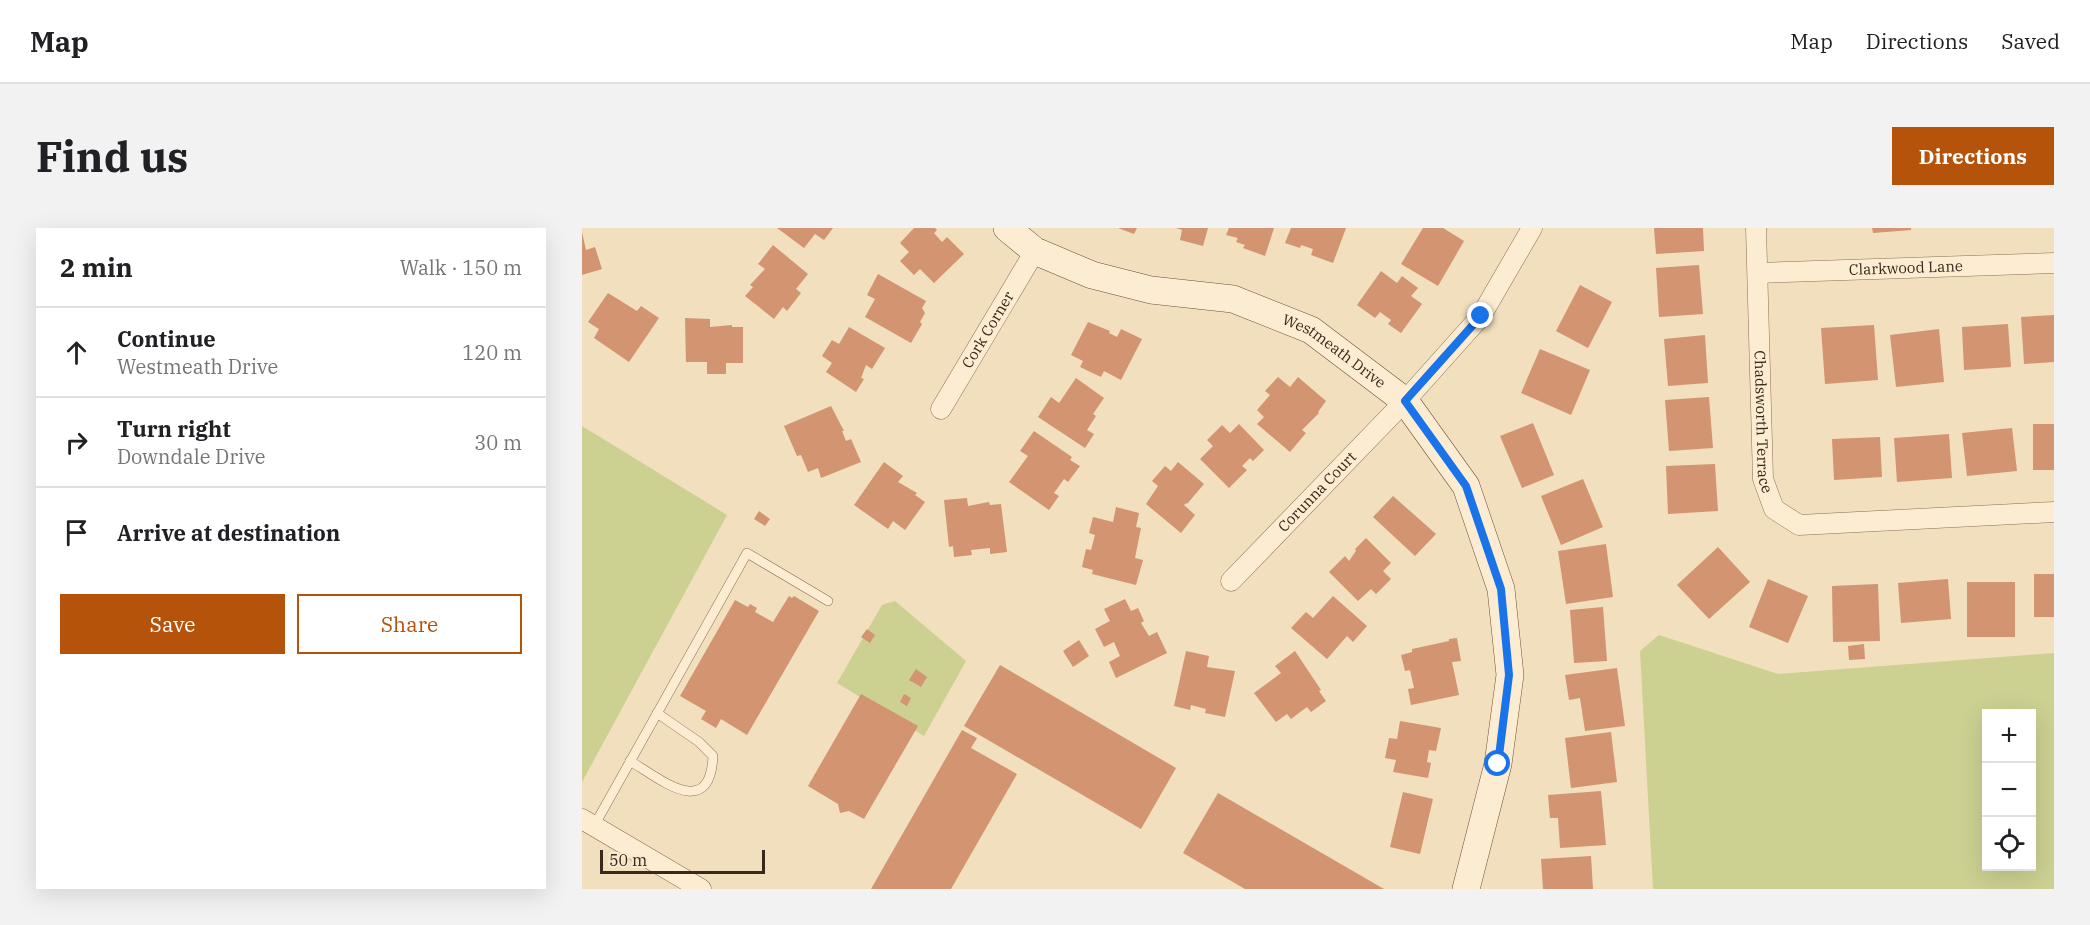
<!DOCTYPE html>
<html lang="en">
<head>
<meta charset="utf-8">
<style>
  :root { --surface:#fff; --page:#f2f2f2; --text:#202124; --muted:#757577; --line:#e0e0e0; --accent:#b45309 }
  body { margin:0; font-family:"IBM Plex Serif",serif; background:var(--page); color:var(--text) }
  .controls { position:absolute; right:18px; bottom:18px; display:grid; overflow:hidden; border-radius:0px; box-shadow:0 6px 24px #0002 }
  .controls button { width:54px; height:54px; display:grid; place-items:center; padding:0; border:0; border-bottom:2px solid var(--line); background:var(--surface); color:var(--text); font:30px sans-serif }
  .scale { position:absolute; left:18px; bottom:15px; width:165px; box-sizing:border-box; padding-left:6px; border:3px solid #3a281b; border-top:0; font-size:16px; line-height:21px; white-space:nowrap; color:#3a281b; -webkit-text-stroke:4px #f8eacf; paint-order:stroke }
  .stop { position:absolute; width:18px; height:18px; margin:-14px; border:4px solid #1a73e8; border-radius:50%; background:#fff }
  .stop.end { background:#1a73e8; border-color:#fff; box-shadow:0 2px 6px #0008 }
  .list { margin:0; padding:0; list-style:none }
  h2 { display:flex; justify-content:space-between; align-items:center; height:78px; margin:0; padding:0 24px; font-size:26px }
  h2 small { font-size:20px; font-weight:400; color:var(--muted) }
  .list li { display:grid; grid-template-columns:39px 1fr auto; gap:18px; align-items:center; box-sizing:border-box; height:90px; padding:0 24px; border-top:2px solid var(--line) }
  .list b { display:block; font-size:22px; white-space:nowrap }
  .list p { margin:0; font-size:20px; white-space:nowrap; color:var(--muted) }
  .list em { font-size:20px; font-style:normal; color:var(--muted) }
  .actions { display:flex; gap:12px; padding:18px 24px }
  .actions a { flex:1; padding:14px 0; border:2px solid var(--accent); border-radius:0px; text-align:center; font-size:21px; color:var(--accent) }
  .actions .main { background:var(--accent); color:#fff }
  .icon { flex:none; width:33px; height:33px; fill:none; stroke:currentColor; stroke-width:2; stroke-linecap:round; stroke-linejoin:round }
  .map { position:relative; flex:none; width:1472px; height:661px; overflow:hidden; border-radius:0px }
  header { display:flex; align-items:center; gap:36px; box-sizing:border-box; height:84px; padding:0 30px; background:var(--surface); border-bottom:2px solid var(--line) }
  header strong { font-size:28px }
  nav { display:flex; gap:33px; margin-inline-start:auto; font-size:21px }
  .intro { display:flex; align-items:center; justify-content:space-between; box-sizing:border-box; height:144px; padding:0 36px }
  h1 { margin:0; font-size:42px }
  .button { padding:15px 27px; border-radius:0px; background:var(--accent); color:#fff; font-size:21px; font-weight:700 }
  main { display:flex; gap:36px; padding:0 36px }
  aside { flex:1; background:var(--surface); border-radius:0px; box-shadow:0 6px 24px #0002 }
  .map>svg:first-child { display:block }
  .green { fill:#ccd091; fill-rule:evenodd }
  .building { fill:#d39471 }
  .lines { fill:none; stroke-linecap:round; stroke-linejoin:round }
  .lane-casing { stroke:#8b6f55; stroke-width:10 }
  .street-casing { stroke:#8b6f55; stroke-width:21 }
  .secondary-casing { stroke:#6d5039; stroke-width:28 }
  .lane { stroke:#fcedd2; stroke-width:9 }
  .street { stroke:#fcedd2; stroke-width:20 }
  .secondary { stroke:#fcedd2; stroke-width:27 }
  .route { stroke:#1a73e8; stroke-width:8 }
  .labels { text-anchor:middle; stroke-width:4.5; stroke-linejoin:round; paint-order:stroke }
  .street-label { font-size:15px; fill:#3a281b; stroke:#f8eacf }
</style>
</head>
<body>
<header>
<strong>Map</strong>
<nav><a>Map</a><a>Directions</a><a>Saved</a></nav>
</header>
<div class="intro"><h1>Find us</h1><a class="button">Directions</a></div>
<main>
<aside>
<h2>2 min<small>Walk · 150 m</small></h2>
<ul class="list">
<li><svg class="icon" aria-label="ahead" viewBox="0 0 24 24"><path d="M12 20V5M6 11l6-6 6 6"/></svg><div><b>Continue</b><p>Westmeath Drive</p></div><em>120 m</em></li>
<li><svg class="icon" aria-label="right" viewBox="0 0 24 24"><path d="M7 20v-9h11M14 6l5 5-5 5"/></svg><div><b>Turn right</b><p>Downdale Drive</p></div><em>30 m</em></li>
<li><svg class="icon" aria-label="arrive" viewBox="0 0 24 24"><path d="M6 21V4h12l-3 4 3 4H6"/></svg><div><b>Arrive at destination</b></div></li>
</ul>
<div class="actions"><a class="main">Save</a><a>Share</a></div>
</aside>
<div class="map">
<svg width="1472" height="661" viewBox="0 0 1472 661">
  <rect width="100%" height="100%" fill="#f1dfbe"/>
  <g class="green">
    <polygon points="0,198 145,287 0,554"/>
    <polygon points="313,373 384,433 342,508 255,455 300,377"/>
    <path d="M1077 407 1196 446 1472 425V661H1071L1058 423ZM1404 485H1450V638H1404Z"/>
  </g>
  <g class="building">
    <polygon points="195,0 251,0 242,12 233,6 222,20"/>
    <polygon points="332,0 353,0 355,2 352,5 360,14 365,9 382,26 352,55 338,41 332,47 318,33 327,24 318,15"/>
    <polygon points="536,0 555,0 552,6"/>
    <polygon points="594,0 626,0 621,18 598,12 600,2"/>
    <polygon points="647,0 692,0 683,28 661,20 663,17 654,14 656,10 644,7"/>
    <polygon points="709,0 764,0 751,35 729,27 731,21 719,17 718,20 703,15"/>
    <polygon points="841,0 861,0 882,13 856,58 819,36"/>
    <polygon points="1072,0 1121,0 1122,23 1074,26"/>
    <polygon points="1290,0 1329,0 1329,2 1291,5"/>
    <polygon points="0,4 4,22 13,19 20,41 0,47"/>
    <polygon points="191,17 226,46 214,61 219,65 205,83 201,79 192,91 163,68 171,59 168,57 183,41 176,36"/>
    <polygon points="1117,37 1121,86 1077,89 1074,40"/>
    <polygon points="799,43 815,55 820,48 836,60 829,68 840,76 819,105 806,96 809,92 798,84 793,90 775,77"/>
    <polygon points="296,46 344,73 340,80 343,85 338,94 340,96 329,115 283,89 293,71 285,67"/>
    <polygon points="998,57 1030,74 1006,120 974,103"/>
    <polygon points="26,65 55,83 59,78 77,90 47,134 12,110 17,101 6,94"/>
    <polygon points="1472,87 1472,134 1442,136 1439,89"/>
    <polygon points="103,90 128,91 128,99 150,97 150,99 161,99 161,135 144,135 144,146 125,146 125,134 104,134"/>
    <polygon points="506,94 528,103 527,105 535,109 539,101 560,111 539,152 522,143 519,149 498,139 501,133 489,127"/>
    <polygon points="1426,96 1429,139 1382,142 1380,99"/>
    <polygon points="1292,97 1296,152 1243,156 1239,100"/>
    <polygon points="267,99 303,120 290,141 284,137 279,150 282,151 274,164 244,144 250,135 240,128 250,112 257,116"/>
    <polygon points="1357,101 1362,154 1314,159 1308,107"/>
    <polygon points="1123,107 1126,155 1086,158 1082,111"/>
    <polygon points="958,121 1008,142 989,187 939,165"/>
    <polygon points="696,149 708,159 716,149 744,173 736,184 737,185 720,202 724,205 708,224 675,196 682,189 675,182 688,167 683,163"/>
    <polygon points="494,150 522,170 511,186 514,188 505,202 512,206 503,220 456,189 469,169 477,175"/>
    <polygon points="1127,169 1131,220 1087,223 1083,172"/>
    <polygon points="249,178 262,203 260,203 264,213 269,211 279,234 239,250 236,240 226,244 219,227 215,228 202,198"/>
    <polygon points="951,195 972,247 940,260 918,208"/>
    <polygon points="657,196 682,222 671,233 668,230 660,238 665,242 647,260 618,231 631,218 625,212 640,197 648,205"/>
    <rect x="1451" y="196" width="21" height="46"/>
    <polygon points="1430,200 1435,243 1385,248 1380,205"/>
    <polygon points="452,203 490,229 488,232 498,238 486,254 482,251 472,265 477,268 467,282 427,254 446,228 438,223"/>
    <polygon points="1367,206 1370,250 1315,254 1312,210"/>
    <polygon points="1298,209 1300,249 1252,252 1250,211"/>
    <polygon points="302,234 321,248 316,254 335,265 333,267 343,274 323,302 311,293 306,301 272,277"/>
    <polygon points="596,234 622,256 605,276 604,275 602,277 613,287 599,305 564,276 576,258 570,253 583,238 589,243"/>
    <polygon points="1133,236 1136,283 1086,286 1084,238"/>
    <polygon points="1001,251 1021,299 979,317 959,268"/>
    <polygon points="811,268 854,306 833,328 791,289"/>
    <polygon points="385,270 386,278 407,274 408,277 419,276 425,324 408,326 408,320 389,322 390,327 372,329 371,318 367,319 362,272"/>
    <polygon points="534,279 557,285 554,299 559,300 553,330 561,332 554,357 510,346 511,342 500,339 504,321 509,322 513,307 507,305 511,289 531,294"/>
    <polygon points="177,283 188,291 183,298 172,291"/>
    <polygon points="784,310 809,335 801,343 809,351 794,366 789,361 776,373 747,344 763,328 767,333 774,323 773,321"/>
    <polygon points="1024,316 1031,369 984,376 976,323"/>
    <polygon points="1136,319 1168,354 1127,391 1095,357"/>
    <rect x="1452" y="346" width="20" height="43"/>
    <polygon points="1186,351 1226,368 1206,415 1167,399"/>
    <polygon points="1366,351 1369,391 1319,395 1316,355"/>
    <rect x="1385" y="354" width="48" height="55"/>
    <polygon points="1296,356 1298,413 1251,414 1250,358"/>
    <polygon points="207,368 210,370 212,368 237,383 165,507 139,491 134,500 119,491 124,483 98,468 153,372 166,379 168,376 175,380 173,384 191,394"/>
    <polygon points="751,368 785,398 771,414 765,408 745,431 709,400 724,384 731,390"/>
    <polygon points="543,371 549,383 556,380 562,393 559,395 567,408 575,404 585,425 534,450 527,434 538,428 532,414 522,419 513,401 528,393 522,381"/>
    <polygon points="1021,379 1025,433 992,435 988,382"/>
    <polygon points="285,401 293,407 288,415 279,409"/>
    <polygon points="875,410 879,433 870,434 877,467 829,477 826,461 832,460 828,442 823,443 819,427 830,424 830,421 867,413 867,411"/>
    <polygon points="497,412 507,428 491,439 481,423"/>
    <polygon points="1282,416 1283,431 1267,432 1266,418"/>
    <polygon points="604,423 627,428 625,439 653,443 643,489 623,485 624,481 609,477 608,482 592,478"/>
    <polygon points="713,423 739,462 737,463 744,473 729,484 725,479 709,491 705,486 694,494 672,465 699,445 693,438"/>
    <polygon points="418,437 594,540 559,601 382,498"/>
    <polygon points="1035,440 1043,498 1003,503 998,470 987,472 983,447"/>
    <polygon points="334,441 345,449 339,459 327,452"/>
    <polygon points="279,466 336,498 282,591 267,583 258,585 256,576 226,558"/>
    <polygon points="322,466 329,470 325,478 318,474"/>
    <polygon points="818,493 859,500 854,523 847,522 845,534 849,535 846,550 811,544 814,532 803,530 807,510 815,511"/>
    <polygon points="380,502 395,510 389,520 435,546 369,661 289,661"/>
    <polygon points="1029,504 1035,554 989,560 983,510"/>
    <polygon points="1019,563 1024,617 978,620 976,590 968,590 966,567"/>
    <polygon points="821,564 851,571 838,626 808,619"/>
    <polygon points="636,565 802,661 663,661 601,625"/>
    <polygon points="1009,628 1011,661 961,661 959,631"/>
  </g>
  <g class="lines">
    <g class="lane-casing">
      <g id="lane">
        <path d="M48 533C77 550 128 594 131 528L117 514 75 485"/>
        <polyline points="12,598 165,325 246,373"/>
      </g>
    </g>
    <g class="street-casing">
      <g id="street">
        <path id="s1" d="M1174 0 1181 251 1192 281 1217 297 1472 284"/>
        <path id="s2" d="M1176 45 1472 35"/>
        <path id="s3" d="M359 181 453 23"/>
        <path id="s4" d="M649 353 823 173 899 88 950 0"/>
        <polyline points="0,591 119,661"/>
      </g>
    </g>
    <g class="secondary-casing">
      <g id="secondary">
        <path id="s5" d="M425 0 453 23 510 47 569 62 651 71 729 102 823 173 884 258 919 361 928 447 916 536 884 661"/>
      </g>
    </g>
    <use href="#lane" class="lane"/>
    <use href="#street" class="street"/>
    <use href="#secondary" class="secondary"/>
  </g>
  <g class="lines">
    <polyline class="route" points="899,88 823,173 884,258 919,361 927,447 916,536"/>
  </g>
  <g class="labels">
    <g class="street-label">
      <text dy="5" stroke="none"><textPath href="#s2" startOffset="148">Clarkwood Lane</textPath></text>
      <text dy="5" stroke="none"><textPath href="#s3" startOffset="92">Cork Corner</textPath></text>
      <text dy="5" stroke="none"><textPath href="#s5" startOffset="356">Westmeath Drive</textPath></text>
      <text dy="5" stroke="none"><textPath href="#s1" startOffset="194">Chadsworth Terrace</textPath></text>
      <text dy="5" stroke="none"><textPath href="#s4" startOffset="124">Corunna Court</textPath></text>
    </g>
  </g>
</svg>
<div class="controls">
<button>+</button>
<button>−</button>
<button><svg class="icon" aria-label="locate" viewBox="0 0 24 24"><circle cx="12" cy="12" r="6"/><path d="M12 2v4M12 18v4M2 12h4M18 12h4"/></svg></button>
</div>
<div class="scale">50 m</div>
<div class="stop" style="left:916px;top:536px"></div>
<div class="stop end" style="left:899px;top:88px"></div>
</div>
</main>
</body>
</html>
